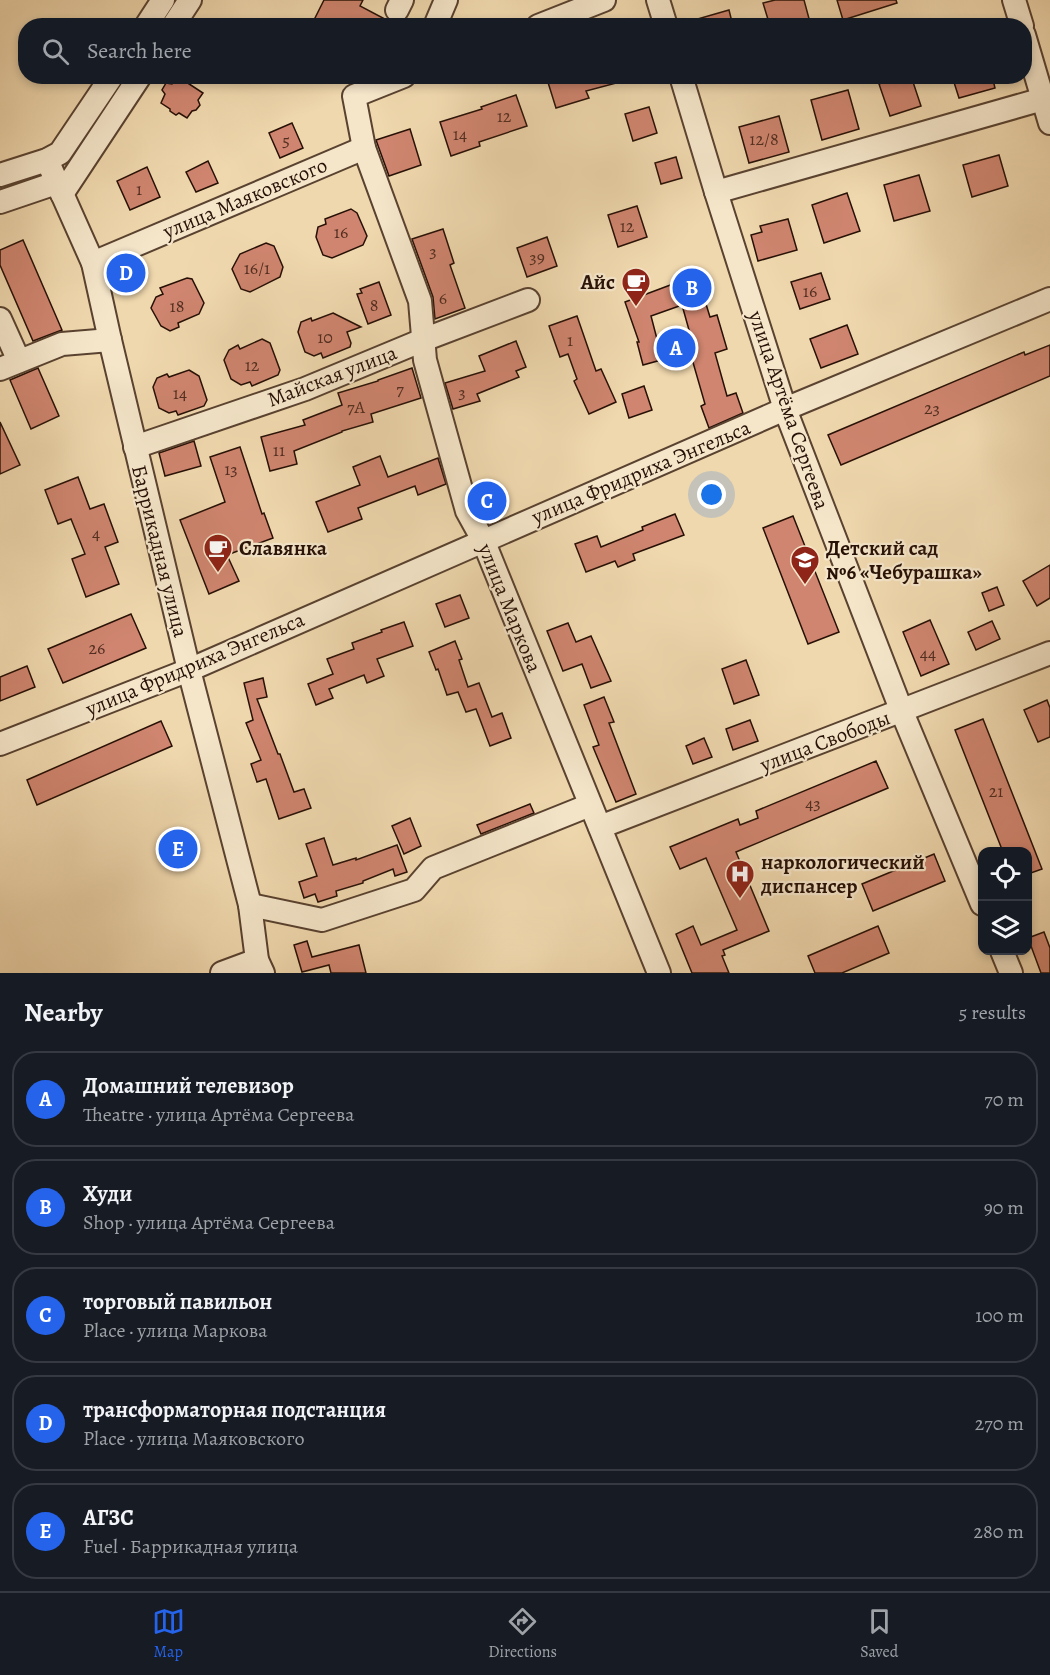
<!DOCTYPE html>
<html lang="en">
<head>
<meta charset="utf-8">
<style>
  :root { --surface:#171b24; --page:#20242c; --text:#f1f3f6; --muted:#9ea1a6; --line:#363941; --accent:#2563eb }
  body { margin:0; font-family:Alegreya,serif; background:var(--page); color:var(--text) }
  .controls { position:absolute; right:18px; bottom:18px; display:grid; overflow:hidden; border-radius:12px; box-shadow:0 3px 9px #0003 }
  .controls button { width:54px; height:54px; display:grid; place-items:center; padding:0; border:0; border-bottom:2px solid var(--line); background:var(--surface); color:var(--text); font:30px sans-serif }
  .you { position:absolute; left:712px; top:495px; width:21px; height:21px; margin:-15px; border:4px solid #fff; border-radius:50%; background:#1a73e8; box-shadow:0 0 0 9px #1a73e833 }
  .badge { display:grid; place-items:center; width:39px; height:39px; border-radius:50%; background:var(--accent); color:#fff; font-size:20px; font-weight:700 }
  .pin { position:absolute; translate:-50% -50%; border:3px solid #fff; box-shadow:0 2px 6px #0006 }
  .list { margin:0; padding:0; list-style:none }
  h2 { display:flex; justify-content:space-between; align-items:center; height:78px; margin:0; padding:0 24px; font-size:26px }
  h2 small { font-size:20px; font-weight:400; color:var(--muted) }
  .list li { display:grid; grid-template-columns:39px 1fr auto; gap:18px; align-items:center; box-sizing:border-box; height:96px; margin:0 12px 12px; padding:0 12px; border:2px solid var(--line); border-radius:24px }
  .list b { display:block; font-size:22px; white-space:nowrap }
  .list p { margin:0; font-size:20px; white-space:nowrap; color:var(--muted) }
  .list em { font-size:20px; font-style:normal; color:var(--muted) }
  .icon { flex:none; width:33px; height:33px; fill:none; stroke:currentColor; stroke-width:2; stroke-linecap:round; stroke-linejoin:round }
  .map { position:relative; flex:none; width:1050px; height:973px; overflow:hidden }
  .search { position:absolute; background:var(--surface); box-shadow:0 3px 9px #0003; left:18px; right:18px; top:18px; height:66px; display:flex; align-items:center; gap:15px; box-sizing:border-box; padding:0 21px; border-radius:24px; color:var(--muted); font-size:22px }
  .sheet { height:618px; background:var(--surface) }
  nav { display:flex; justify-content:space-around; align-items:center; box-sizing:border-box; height:84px; border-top:2px solid var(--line); background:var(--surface); font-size:16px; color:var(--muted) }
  nav a { display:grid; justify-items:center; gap:3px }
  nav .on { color:var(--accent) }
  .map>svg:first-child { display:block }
  .building { fill:#cf856f; stroke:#271006; stroke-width:1.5; fill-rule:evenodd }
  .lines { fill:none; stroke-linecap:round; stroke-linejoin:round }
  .minor-casing { stroke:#594230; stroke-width:26 }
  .minor { stroke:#f5e6ca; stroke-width:22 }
  .labels { text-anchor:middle; stroke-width:4.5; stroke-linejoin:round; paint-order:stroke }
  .number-label { font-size:18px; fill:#512d20 }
  .street-label { font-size:21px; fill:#271006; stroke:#f5e6ca }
  .poi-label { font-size:21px; font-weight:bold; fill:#271006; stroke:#f5e6ca; text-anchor:start }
</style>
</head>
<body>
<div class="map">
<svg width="1050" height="973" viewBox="0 0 1050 973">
  <rect width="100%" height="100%" fill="#f0d8ae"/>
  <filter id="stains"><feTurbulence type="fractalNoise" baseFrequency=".00333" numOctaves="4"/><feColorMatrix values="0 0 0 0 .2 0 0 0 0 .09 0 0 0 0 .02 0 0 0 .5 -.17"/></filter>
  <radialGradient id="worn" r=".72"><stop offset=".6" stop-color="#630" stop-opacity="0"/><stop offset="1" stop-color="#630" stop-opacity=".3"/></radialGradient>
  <g class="building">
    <polygon points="324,0 363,0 360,6 398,26 320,26 313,22"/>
    <polygon points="775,0 804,0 811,26 770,26 763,3"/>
    <polygon points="837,0 896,0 897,3 843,20"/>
    <polygon points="729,10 733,26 687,26 687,22"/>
    <polygon points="177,76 203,93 198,100 200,105 196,110 192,111 187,118 179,113 176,115 170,111 170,109 161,103 165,94 162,90 166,83 172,84"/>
    <polygon points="546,76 624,76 624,81 586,91 589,98 556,108"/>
    <polygon points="900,76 911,76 921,106 890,116 879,84"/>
    <polygon points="952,76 992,76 995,88 959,98"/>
    <polygon points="848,90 859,129 822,140 811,100"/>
    <polygon points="516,95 527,126 479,142 480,146 451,156 440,122 482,109 481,107"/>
    <polygon points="649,107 657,133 633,141 625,114"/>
    <polygon points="779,116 789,152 749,163 739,127"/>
    <polygon points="292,123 303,148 280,158 269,133"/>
    <polygon points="410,129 421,165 389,176 376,140"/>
    <polygon points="999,155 1008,186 972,197 963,165"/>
    <polygon points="676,157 682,178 661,184 655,163"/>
    <polygon points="208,161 218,183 196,192 186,172"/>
    <polygon points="147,167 160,197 130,210 117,181"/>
    <polygon points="919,175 930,211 894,221 884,185"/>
    <polygon points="847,193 860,231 824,243 812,205"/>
    <polygon points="637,206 647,237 618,247 608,215"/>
    <polygon points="351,209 357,213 367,236 363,245 332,258 323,255 316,237 318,227 326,224 325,219"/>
    <polygon points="788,219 797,250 758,261 751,235 762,232 760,226"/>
    <polygon points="443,229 454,263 450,265 465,308 435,319 433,297 412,239"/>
    <polygon points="547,237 557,266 527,277 517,248"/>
    <polygon points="23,240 62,330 33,341 0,265 0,250"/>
    <polygon points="266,243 274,246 283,267 280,277 250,292 241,289 232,269 240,254"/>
    <polygon points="821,273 830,299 800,309 791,282"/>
    <path d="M697 275 710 317 717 315 727 349 715 353 727 396 736 393 743 413 709 428 701 406 705 404 690 352 643 365 637 342H639L625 302ZM682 305 689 330 657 339 651 316Z"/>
    <polygon points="187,278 192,279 204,303 199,314 178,323 179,327 170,331 161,326 151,308 156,297 163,294 160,288"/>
    <polygon points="379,282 391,315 368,324 357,294 362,293 360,289"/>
    <polygon points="333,313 361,327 347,332 351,343 350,347 323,358 321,353 314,356 305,352 298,332 301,322 311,318 312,321"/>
    <polygon points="577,316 596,371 601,369 616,402 589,414 574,381 577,379 568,354 560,357 549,326"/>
    <polygon points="847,325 858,354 821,368 810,339"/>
    <polygon points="262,339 270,343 280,370 278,375 252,386 250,382 241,385 231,379 224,360 229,350 238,345 240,349"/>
    <polygon points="516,341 526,367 516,371 519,377 477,394 480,401 453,409 445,383 485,371 479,356"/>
    <polygon points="1050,345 1050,376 841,465 828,435 1024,352 1025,355"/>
    <polygon points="38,368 59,416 31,429 10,380"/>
    <polygon points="412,368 421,398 371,414 373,422 342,431 342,432 294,451 297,464 270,471 261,437 305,425 303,420 342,405 338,393 378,381 378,380"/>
    <polygon points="189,370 199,376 207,400 204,406 178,415 176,411 169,413 159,408 153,387 157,378 167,374 169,377"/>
    <polygon points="644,386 652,410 629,418 622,394"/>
    <polygon points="0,422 20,465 0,474"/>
    <polygon points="194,441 201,466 165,476 159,453"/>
    <polygon points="240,447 262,514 264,513 273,538 227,555 239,581 209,594 180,520 225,502 210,457"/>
    <polygon points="380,456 388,477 438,458 446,484 418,495 415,486 358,508 362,519 328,532 316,502 360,485 353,467"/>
    <polygon points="78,477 90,509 104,504 118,542 105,547 119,584 86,597 72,559 85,554 71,519 58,524 45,490"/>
    <polygon points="492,485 501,509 485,515 480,506 475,491"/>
    <polygon points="675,514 684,535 633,554 635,560 618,567 615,561 586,572 575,544 597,536 601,547 643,530 642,527"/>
    <polygon points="793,516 839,632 808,644 763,528"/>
    <polygon points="1050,565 1050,598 1037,606 1023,581"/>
    <polygon points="997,587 1004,605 989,611 982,593"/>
    <polygon points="460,595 469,618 445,627 436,604"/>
    <polygon points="131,614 146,648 63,683 48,649"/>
    <polygon points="930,620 949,664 921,676 903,632"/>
    <polygon points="992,621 1000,639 976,650 968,632"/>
    <polygon points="404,622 413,646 377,659 384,676 367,683 364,675 329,689 333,698 316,705 308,684 333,674 327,659 354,649 352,643 382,632 381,630"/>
    <polygon points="568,623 576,642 591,636 611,681 591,688 582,664 563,671 547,631"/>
    <polygon points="455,641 462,659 459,660 468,687 479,683 492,717 502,713 511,738 490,746 476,709 466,712 458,692 447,695 438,669 436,670 429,652"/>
    <polygon points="746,660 759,695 734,704 722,669"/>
    <polygon points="27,666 35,687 0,701 0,677"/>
    <polygon points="263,678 267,697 257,699 278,754 280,754 294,792 304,789 311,808 279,819 266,779 257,782 251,764 261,760 246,723 253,720 244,683"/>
    <polygon points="604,697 614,722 609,723 636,794 616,802 593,747 599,745 584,705"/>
    <polygon points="1047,700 1050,708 1050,737 1038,742 1024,710"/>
    <polygon points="983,719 1042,869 1028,874 1028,852 1003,852 955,730"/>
    <polygon points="750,720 758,741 733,750 726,729"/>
    <polygon points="161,721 172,746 37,805 27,780"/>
    <polygon points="704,738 712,757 693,764 686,746"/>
    <polygon points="876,761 888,788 736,852 769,931 723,950 725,955 722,956 729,973 692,973 676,934 693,926 701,945 737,930 706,858 680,869 670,847 738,819 740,825 758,818 756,811"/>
    <polygon points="530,804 534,813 481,834 477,825"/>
    <polygon points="410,818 421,846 404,854 392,826"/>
    <polygon points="324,838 333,865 356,858 356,860 397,845 407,872 395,876 393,869 363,881 363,883 336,891 337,896 318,902 315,894 304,898 299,882 317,876 306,844"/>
    <polygon points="934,854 945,881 873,911 862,884"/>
    <polygon points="878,926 889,953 842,973 815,973 808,956"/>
    <polygon points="1044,932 1050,948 1050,973 1041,973 1028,938"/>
    <polygon points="307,941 312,957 359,945 366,973 331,973 329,965 302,972 294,945"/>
  </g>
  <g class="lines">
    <g class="minor-casing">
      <g id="minor">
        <polyline points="658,0 666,26"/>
        <polyline points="1014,0 1022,26"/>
        <polyline points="397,10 402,0"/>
        <polyline points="146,26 163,0"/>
        <polyline points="173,26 190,0"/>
        <polyline points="435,26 446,0"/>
        <polyline points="538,26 604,0"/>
        <polyline points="1024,35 1050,123"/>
        <polyline points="404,76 354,96 364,148 420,301 425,360 467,511 483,540 659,973"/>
        <polyline points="681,76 716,192 785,409 902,712 982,904"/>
        <polyline points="47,160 93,263 110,340 189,670 250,905 257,960 263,973"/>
        <polyline points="0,175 47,160 60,153 112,76"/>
        <polyline points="716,192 1043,99"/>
        <polyline points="62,194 140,76"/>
        <polyline points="0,202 56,183"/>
        <polyline points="93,263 364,148"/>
        <polyline points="0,319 19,361"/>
        <polyline points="0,369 62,344 110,340"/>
        <polyline points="135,447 305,389 423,340 528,300"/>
        <polyline points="0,744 189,670 785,409 1050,299"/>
        <polyline points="600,827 1050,653"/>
        <polyline points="250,905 322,920 414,890 433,868 590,805"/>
        <polyline points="1002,951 1011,973"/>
        <polyline points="222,973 257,960"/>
      </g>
    </g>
    <use href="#minor" class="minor"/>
  </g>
  <defs>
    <g id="cafe-pin" transform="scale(1.5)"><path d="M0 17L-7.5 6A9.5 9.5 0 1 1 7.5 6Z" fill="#8f2418" stroke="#f5e6ca"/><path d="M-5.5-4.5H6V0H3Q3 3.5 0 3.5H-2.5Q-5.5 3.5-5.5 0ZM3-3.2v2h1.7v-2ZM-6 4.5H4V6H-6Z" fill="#fff"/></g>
    <g id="school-pin" transform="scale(1.5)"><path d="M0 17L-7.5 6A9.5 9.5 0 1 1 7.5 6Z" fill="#8f2418" stroke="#f5e6ca"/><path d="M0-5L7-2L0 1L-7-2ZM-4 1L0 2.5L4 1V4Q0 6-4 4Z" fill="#fff"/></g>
    <g id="hospital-pin" transform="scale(1.5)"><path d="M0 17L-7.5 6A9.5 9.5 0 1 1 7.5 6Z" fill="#8f2418" stroke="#f5e6ca"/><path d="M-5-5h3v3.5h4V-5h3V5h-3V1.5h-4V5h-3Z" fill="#fff"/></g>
  </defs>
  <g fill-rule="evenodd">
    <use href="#cafe-pin" x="636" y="282"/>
    <use href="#cafe-pin" x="218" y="548"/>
    <use href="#school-pin" x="805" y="560"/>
    <use href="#hospital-pin" x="740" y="874"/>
  </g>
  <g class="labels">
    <g class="number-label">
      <text x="504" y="122">12</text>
      <text x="460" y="140">14</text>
      <text x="764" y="145">12/8</text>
      <text x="286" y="146">5</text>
      <text x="139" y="195">1</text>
      <text x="627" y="232">12</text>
      <text x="341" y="238">16</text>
      <text x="433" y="257">3</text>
      <text x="537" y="263">39</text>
      <text x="257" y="274">16/1</text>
      <text x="810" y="297">16</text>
      <text x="443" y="304">6</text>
      <text x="374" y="311">8</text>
      <text x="177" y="312">18</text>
      <text x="325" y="343">10</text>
      <text x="570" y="346">1</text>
      <text x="252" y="371">12</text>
      <text x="400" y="395">7</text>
      <text x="462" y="398">3</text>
      <text x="180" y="399">14</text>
      <text x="356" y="413">7А</text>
      <text x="932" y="414">23</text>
      <text x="279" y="456">11</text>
      <text x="231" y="475">13</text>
      <text x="96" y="539">4</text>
      <text x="97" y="654">26</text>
      <text x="928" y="659">44</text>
      <text x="996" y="797">21</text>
      <text x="813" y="809">43</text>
    </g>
    <g class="street-label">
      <text transform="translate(245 198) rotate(-23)" y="7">улица Маяковского</text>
      <text transform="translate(332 376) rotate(-21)" y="7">Майская улица</text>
      <text transform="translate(789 410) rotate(71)" y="7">улица Артёма Сергеева</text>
      <text transform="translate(641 472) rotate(-23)" y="7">улица Фридриха Энгельса</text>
      <text transform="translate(160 551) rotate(76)" y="7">Баррикадная улица</text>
      <text transform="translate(510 608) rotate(68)" y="7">улица Маркова</text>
      <text transform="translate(195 664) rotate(-23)" y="7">улица Фридриха Энгельса</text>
      <text transform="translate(825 741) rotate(-21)" y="7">улица Свободы</text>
    </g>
    <g class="poi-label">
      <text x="615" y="289" text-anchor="end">Айс</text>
      <text x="239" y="555">Славянка</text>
      <text x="826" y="555">Детский сад<tspan x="826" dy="24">№6 «Чебурашка»</tspan></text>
      <text x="761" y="869">наркологический<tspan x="761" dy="24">диспансер</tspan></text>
    </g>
  </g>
  <rect width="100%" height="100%" filter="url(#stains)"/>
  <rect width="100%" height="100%" fill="url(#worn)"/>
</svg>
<div class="controls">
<button><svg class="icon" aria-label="locate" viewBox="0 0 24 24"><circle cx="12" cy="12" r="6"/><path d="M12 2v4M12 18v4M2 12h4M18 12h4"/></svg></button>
<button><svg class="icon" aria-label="layers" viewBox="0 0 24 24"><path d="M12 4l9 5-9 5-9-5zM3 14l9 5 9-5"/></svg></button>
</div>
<div class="you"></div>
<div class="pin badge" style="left:676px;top:348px">A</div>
<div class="pin badge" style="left:692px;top:288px">B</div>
<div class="pin badge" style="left:487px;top:501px">C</div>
<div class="pin badge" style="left:126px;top:273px">D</div>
<div class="pin badge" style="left:178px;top:849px">E</div>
<div class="search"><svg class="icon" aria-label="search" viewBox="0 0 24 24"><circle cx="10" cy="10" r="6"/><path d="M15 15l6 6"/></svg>Search here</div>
</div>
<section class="sheet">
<h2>Nearby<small>5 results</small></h2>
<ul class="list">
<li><span class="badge">A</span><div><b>Домашний телевизор</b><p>Theatre · улица Артёма Сергеева</p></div><em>70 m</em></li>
<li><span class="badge">B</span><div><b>Худи</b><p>Shop · улица Артёма Сергеева</p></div><em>90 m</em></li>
<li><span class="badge">C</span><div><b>торговый павильон</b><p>Place · улица Маркова</p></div><em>100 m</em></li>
<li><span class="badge">D</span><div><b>трансформаторная подстанция</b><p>Place · улица Маяковского</p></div><em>270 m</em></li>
<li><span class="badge">E</span><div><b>АГЗС</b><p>Fuel · Баррикадная улица</p></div><em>280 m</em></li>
</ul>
</section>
<nav>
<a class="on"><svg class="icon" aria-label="map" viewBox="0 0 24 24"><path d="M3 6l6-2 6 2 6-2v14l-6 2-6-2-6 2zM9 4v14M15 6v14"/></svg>Map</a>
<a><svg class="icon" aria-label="directions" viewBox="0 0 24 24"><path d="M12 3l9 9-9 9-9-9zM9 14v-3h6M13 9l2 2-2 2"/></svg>Directions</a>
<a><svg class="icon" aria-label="saved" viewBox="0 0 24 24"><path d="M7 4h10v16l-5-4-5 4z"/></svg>Saved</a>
</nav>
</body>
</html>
